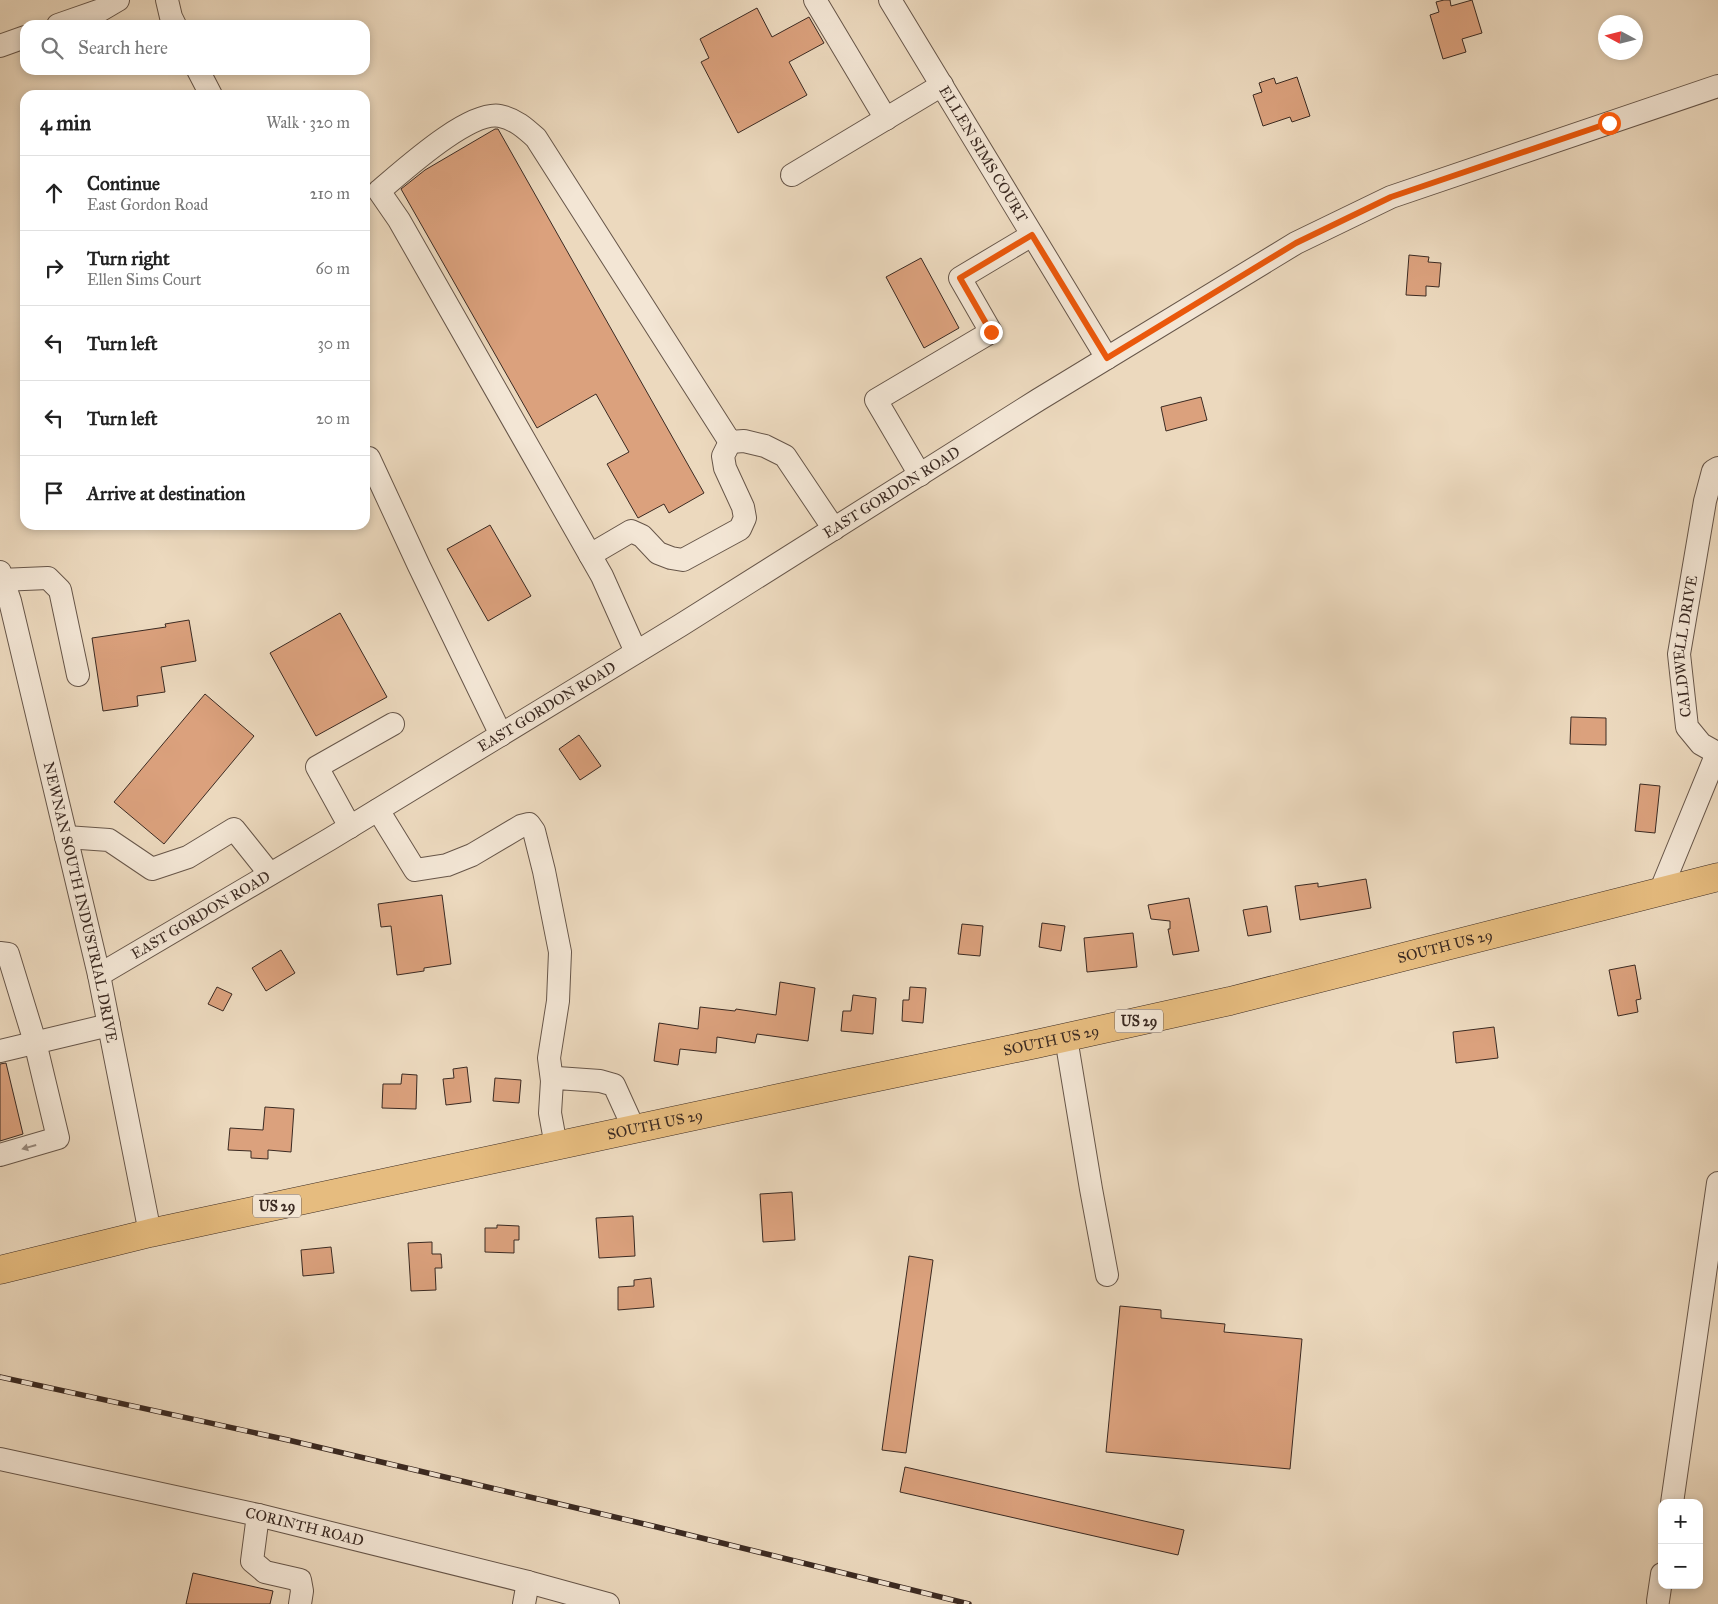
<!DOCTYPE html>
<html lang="en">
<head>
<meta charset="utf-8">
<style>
  :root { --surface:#fff; --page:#f2f2f2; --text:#222; --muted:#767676; --line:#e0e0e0 }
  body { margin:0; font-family:"IM FELL Great Primer",serif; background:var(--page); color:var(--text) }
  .controls { position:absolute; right:15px; bottom:15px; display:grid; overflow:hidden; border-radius:10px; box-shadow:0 2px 8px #0003 }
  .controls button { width:45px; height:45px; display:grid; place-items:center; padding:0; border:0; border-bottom:1px solid var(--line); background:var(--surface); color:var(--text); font:25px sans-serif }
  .compass { position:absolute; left:1598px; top:15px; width:45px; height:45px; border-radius:50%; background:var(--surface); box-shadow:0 2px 8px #0003; rotate:277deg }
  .stop { position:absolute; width:15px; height:15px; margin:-11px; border:4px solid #ea580c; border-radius:50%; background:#fff }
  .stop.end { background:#ea580c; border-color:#fff; box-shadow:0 1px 5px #0008 }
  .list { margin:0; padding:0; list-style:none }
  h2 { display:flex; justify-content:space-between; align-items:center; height:65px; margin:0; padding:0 20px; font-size:21px }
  h2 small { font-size:16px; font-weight:400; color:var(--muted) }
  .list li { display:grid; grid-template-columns:32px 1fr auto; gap:15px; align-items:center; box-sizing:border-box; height:75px; padding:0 20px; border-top:1px solid var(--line) }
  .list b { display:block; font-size:19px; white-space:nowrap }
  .list p { margin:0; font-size:16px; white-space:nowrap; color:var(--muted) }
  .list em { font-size:16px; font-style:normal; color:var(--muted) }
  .icon { flex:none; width:28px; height:28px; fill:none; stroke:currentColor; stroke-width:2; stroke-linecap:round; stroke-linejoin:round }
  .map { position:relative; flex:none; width:1718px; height:1604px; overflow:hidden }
  .search { position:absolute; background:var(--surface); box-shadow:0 2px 8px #0003; left:20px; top:20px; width:350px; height:55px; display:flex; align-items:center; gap:12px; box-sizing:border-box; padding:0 18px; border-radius:15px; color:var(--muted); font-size:19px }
  .panel { position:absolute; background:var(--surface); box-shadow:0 2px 8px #0003; left:20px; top:90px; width:350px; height:440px; border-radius:15px }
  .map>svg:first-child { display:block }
  .building { fill:#dba17d; stroke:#3b2a22 }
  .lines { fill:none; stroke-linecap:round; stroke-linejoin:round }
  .minor-casing { stroke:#675649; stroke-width:24 }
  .major-casing { stroke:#3b2a22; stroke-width:29 }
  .minor { stroke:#f3e6d5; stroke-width:22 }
  .major { stroke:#e6bc7f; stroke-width:28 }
  .rail-casing { stroke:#3b2a22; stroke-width:5.5 }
  .rail { stroke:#f3e6d5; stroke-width:4; stroke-dasharray:11; stroke-linecap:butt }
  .oneway { fill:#97887c }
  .route { stroke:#ea580c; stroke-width:6 }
  .labels { text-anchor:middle; stroke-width:4; stroke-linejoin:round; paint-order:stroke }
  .shield { fill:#f3e6d5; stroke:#726258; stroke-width:1 }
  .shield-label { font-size:14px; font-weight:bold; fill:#3b2a22 }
  .street-label { font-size:15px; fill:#3b2a22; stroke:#f3e6d5 }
</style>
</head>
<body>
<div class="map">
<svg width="1718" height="1604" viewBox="0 0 1718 1604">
  <rect width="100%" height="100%" fill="#ecd9be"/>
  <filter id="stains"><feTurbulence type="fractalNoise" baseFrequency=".004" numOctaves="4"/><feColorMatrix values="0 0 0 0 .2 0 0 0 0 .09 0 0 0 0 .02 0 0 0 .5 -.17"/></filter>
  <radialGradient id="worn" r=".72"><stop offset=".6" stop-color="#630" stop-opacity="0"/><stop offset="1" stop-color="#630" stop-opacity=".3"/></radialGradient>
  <g class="building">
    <polygon points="1444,0 1450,0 1451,6 1472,0 1482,33 1462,39 1466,52 1443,59 1430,15 1439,12 1436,2"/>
    <polygon points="757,8 772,37 809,17 824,43 789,62 807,95 738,133 701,62 709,58 700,39"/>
    <polygon points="1297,77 1310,116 1292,122 1290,117 1263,126 1253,95 1262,92 1259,83 1274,78 1276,84"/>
    <polygon points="495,129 498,129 704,493 669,513 664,504 638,518 607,464 629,452 596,394 537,428 401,189 425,170"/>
    <polygon points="1409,255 1429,257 1428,262 1441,263 1439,287 1426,286 1426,296 1406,295"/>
    <polygon points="921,258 959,328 924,348 886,277"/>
    <polygon points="1201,397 1207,420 1166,431 1161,407"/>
    <polygon points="490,525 531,596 488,621 447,549"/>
    <polygon points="340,613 387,697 316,736 270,653"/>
    <polygon points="189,620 196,661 161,667 165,692 137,696 138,706 103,711 92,638 166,627 165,624"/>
    <polygon points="205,694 254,736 164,844 114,802"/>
    <polygon points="1571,717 1606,718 1606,745 1570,744"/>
    <polygon points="579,735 601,766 580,780 559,749"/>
    <polygon points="1640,784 1660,786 1655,833 1635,831"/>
    <polygon points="1366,879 1371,908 1300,920 1295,886 1318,883 1318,887"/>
    <polygon points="442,895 451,964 424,968 424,971 397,975 391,926 381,927 378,904"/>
    <polygon points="1189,898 1199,951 1173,955 1168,929 1170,929 1170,921 1151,919 1148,905"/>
    <polygon points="1267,906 1271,932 1248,936 1243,910"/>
    <polygon points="1042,923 1065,926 1061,951 1039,947"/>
    <polygon points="962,924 983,926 980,956 958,954"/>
    <polygon points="1133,933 1137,967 1087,972 1084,938"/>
    <polygon points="281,950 295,973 266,991 252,968"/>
    <polygon points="1635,965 1641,999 1636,1000 1638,1012 1618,1016 1609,970"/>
    <polygon points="780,982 815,988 808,1041 757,1034 755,1043 717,1037 716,1053 680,1049 678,1065 654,1061 659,1023 698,1029 700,1007 735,1011 736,1009 776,1015"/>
    <polygon points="217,987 232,994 223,1011 208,1004"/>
    <polygon points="910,987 926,988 923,1023 902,1021 903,1000 909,1000"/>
    <polygon points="853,995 876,998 873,1034 841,1031 843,1011 851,1011"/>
    <polygon points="1494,1027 1498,1058 1456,1063 1453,1032"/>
    <polygon points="6,1063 23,1134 0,1141 0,1064"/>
    <polygon points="467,1067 471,1102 446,1105 443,1079 454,1078 453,1069"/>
    <polygon points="402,1074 417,1075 416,1109 382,1108 383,1084 401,1084"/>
    <polygon points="495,1078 521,1080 519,1103 493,1101"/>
    <polygon points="265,1107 294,1109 291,1152 268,1150 268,1159 251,1158 251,1151 228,1150 230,1128 263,1130"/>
    <polygon points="792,1192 795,1240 763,1242 760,1194"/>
    <polygon points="633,1216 635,1256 599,1258 596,1218"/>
    <polygon points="497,1225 519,1226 519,1240 514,1240 514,1253 485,1252 485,1228 497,1228"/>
    <polygon points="432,1242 432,1254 441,1254 442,1268 435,1268 436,1290 411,1291 408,1243"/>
    <polygon points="331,1247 334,1273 303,1276 301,1250"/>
    <polygon points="909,1256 933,1260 906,1453 882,1450"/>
    <polygon points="651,1278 654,1307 618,1310 618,1287 634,1286 634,1280"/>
    <polygon points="1120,1306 1161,1310 1161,1318 1225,1324 1224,1332 1302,1339 1290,1469 1106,1452"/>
    <polygon points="905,1467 1184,1530 1178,1555 900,1492"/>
    <polygon points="193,1573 273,1591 270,1604 186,1604"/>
  </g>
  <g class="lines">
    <g class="minor-casing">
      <g id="minor">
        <polyline points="167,0 171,17 175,25"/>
        <polyline points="815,0 886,119"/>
        <path id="s1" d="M890 0 1107 358"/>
        <polyline points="58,25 101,10 118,0"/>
        <polyline points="0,46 25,37"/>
        <polyline points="198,70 211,95"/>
        <polyline points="792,175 942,85"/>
        <polyline points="369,458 419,566 501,735"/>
        <polyline points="920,475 876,400 991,332 960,278 1032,235"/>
        <polyline points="590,555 631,531 642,536 658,553 671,558 683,560 740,529 745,518 743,507 725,468 723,456 730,442"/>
        <path id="s2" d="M0 572 10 601 99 975 150 1233"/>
        <polyline points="0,580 48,578 60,590 78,675"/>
        <path d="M636 652 602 576 399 220 379 191C403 171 469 110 500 116 515 119 525 128 536 138L730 442 744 441 765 446 785 456 834 529"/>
        <polyline points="378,810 415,870 447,865 472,855 521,826 529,824 534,831 544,871 560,952 558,1001 549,1058 552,1081"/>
        <polyline points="350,827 317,767 393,724"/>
        <polyline points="66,837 109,840 152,869 188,857 234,829 270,874"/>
        <path id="s3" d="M1660 892 1717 753 1701 744 1687 727 1679 654 1705 501 1713 471 1718 468"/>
        <polyline points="0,953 8,954 35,1042 58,1138 0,1155"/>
        <path id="s4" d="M99 975 330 839 681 625 1038 400 1296 243 1391 197 1718 86"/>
        <polyline points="1066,1038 1091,1189 1107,1275"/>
        <polyline points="0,1051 109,1025"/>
        <polyline points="556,1146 550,1113 552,1081 557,1078 600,1081 614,1085 634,1129"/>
        <path id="s5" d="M0 1459 258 1515 528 1582 608 1604"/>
        <polyline points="1672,1503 1718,1183"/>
        <polyline points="258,1515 252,1561 265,1572 300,1580 302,1591 300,1604"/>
        <polyline points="1658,1601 1662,1574"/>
        <polyline points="524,1604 528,1582"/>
      </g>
    </g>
    <g class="major-casing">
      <g id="major">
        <path id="s6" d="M0 1270 150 1233 835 1086 1036 1044 1230 1001 1718 877"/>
      </g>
    </g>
    <use href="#minor" class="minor"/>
    <use href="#major" class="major"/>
    <g class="rail-casing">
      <polyline id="rail" points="0,1377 288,1440 657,1527 969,1604"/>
    </g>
    <use href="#rail" class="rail"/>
  </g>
  <defs><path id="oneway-solid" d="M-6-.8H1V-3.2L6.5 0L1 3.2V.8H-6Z" transform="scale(1.25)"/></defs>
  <use class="oneway" href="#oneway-solid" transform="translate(29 1147) rotate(164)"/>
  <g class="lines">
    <polyline class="route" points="991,332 960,278 1032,235 1107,358 1296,243 1391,197 1609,123"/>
  </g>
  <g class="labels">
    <g class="shield">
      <rect x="1115" y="1009.5" width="48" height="23" rx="4"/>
      <rect x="253" y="1194.5" width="48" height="23" rx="4"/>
    </g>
    <g class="shield-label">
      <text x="1139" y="1026">US 29</text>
      <text x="277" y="1211">US 29</text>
    </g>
    <g class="street-label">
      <text dy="5" stroke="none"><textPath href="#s1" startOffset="180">ELLEN SIMS COURT</textPath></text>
      <text dy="5" stroke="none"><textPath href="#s4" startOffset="928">EAST GORDON ROAD</textPath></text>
      <text dy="5" stroke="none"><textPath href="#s3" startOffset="272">CALDWELL DRIVE</textPath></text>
      <text dy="5" stroke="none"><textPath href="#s4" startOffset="522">EAST GORDON ROAD</textPath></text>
      <text dy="5" stroke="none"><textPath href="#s2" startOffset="340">NEWNAN SOUTH INDUSTRIAL DRIVE</textPath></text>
      <text dy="5" stroke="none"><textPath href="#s4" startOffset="118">EAST GORDON ROAD</textPath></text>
      <text dy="5" stroke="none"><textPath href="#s6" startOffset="1481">SOUTH US 29</textPath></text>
      <text dy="5" stroke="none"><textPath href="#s6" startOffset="1076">SOUTH US 29</textPath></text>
      <text dy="5" stroke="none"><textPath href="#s6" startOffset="671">SOUTH US 29</textPath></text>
      <text dy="5" stroke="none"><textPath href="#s5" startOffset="312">CORINTH ROAD</textPath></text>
    </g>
  </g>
  <rect width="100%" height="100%" filter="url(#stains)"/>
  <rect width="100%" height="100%" fill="url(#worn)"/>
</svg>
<div class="controls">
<button>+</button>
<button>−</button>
</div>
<svg class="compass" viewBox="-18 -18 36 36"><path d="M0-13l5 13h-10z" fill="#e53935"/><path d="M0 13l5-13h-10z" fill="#767676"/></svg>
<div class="stop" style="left:1609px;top:123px"></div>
<div class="stop end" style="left:991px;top:332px"></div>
<div class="search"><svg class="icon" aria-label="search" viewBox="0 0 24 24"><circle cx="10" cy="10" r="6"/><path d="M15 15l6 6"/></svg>Search here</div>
<section class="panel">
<h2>4 min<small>Walk · 320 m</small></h2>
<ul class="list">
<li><svg class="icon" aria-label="ahead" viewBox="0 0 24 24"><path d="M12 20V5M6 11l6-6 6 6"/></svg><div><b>Continue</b><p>East Gordon Road</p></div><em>210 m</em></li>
<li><svg class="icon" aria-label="right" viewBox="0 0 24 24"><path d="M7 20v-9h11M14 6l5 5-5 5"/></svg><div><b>Turn right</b><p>Ellen Sims Court</p></div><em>60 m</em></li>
<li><svg class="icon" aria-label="left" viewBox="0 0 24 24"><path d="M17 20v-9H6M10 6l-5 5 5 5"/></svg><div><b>Turn left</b></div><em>30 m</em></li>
<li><svg class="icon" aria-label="left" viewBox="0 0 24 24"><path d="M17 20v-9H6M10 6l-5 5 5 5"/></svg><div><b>Turn left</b></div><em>20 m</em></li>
<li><svg class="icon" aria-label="arrive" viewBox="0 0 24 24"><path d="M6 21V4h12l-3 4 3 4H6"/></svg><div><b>Arrive at destination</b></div></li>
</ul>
</section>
</div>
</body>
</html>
